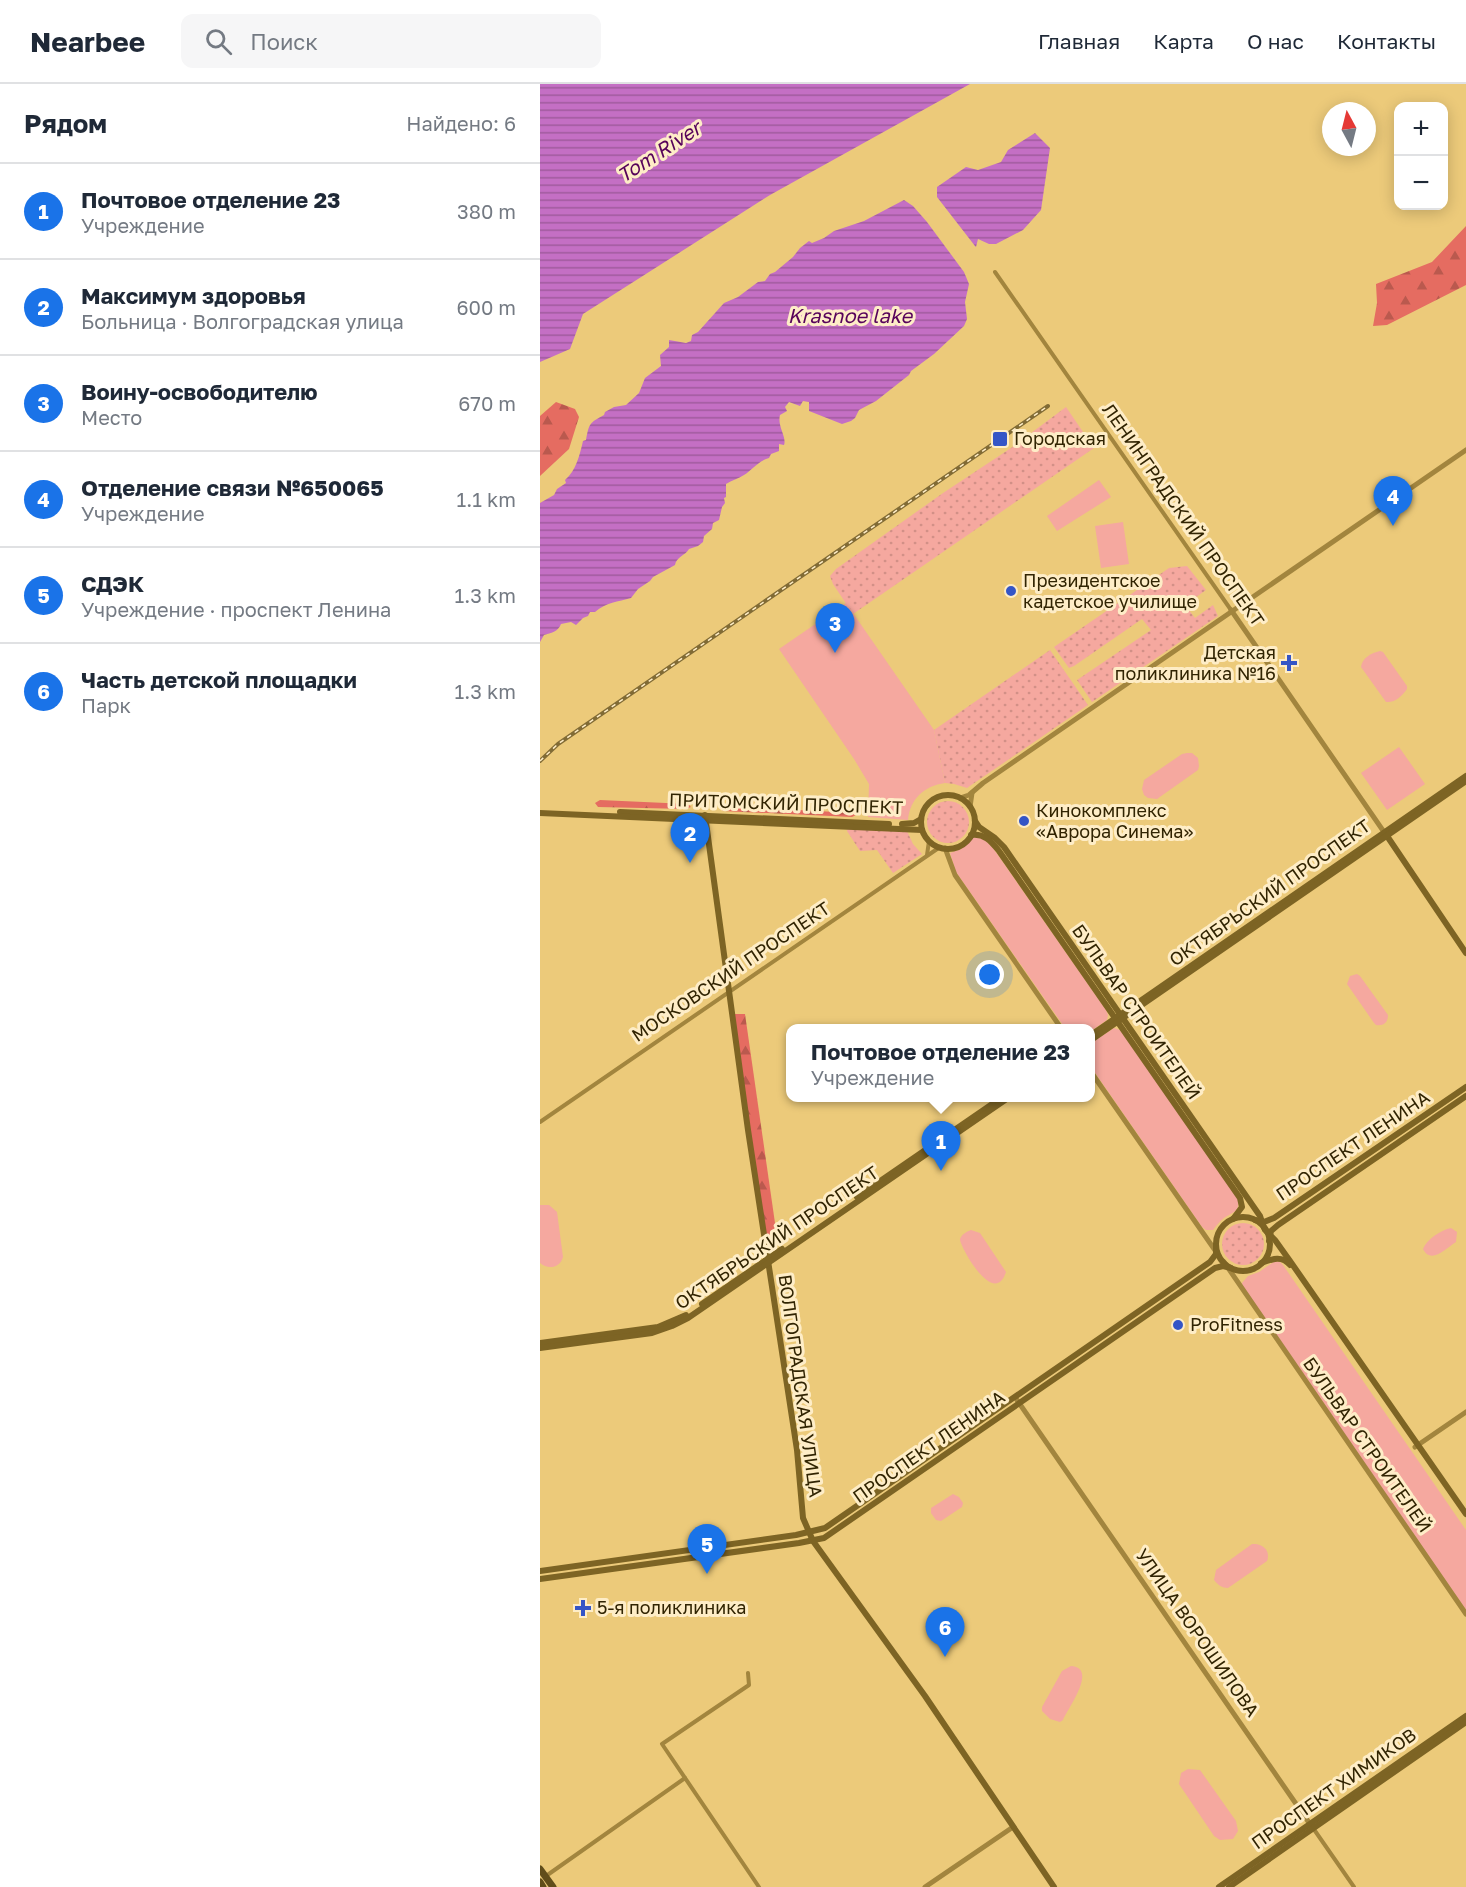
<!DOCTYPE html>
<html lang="ru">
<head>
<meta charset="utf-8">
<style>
  :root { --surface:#fff; --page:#f6f6f7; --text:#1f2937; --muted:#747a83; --line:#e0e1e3; --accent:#1a73e8 }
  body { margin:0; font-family:"Golos Text",sans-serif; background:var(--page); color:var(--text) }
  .controls { position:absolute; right:18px; top:18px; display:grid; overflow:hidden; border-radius:12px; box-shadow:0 3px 15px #0003 }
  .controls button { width:54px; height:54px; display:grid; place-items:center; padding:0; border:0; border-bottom:2px solid var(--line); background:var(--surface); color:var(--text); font:30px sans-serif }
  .compass { position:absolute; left:782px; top:18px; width:54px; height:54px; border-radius:50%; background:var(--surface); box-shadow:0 3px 15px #0003; rotate:353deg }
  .you { position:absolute; left:450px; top:891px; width:21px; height:21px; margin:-15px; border:4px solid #fff; border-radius:50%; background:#1a73e8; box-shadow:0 0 0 9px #1a73e833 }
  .badge { display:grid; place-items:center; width:39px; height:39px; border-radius:50%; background:var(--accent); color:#fff; font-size:20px; font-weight:700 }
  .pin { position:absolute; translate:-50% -50px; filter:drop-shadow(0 2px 3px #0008) }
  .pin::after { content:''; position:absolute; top:32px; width:21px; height:18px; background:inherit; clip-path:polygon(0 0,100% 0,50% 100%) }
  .popup { position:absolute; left:246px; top:940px; width:309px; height:78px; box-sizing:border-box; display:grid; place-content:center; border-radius:12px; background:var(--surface); filter:drop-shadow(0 2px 4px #0005); font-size:20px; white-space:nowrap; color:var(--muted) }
  .popup b { font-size:22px; color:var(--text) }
  .popup::after { content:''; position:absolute; left:50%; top:100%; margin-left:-12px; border:12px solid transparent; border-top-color:var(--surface) }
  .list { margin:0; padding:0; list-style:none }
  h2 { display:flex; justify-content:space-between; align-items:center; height:78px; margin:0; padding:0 24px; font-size:26px }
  h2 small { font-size:20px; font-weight:400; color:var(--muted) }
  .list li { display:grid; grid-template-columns:39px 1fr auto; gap:18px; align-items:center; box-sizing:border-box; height:96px; padding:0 24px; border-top:2px solid var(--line) }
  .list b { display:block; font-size:22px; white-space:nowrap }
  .list p { margin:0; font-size:20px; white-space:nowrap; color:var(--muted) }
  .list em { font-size:20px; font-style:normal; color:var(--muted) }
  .icon { flex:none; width:33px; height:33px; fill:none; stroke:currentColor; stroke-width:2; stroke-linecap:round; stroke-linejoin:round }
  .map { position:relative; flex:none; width:926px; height:1803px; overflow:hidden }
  header { display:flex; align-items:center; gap:36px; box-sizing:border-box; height:84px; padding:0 30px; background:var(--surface); border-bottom:2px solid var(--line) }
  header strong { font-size:28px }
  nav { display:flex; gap:33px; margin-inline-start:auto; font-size:21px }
  .search { width:420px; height:54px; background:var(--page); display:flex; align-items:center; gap:15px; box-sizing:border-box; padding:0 21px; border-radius:12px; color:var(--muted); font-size:22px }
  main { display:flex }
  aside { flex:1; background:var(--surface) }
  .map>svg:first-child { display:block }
  .grass { fill:url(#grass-dots) }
  .forest { fill:url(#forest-firs) }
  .green { fill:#f5a89f }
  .water { fill:url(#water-rules) }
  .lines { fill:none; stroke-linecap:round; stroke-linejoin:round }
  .minor { stroke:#a2853e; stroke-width:4 }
  .tertiary { stroke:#a2853e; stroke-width:5 }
  .secondary { stroke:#7d6424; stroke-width:6 }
  .primary { stroke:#614d1a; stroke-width:7 }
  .rail-casing { stroke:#816b35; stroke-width:4 }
  .rail { stroke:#feedc7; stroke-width:1.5; stroke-dasharray:4.5; stroke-linecap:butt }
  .poi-dot { fill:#3455c6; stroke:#feedc7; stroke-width:2 }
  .labels { text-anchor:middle; stroke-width:6; stroke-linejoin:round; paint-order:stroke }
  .poi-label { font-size:18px; fill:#312402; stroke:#feedc7; text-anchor:start }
  .street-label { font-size:18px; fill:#312402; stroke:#feedc7 }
  .water-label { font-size:20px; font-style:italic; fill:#57035a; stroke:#feedc7 }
</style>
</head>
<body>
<header>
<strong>Nearbee</strong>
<div class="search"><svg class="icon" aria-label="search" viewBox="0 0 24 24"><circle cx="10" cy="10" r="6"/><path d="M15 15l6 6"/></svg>Поиск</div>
<nav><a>Главная</a><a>Карта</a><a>О нас</a><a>Контакты</a></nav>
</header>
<main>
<aside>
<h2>Рядом<small>Найдено: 6</small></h2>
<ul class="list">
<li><span class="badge">1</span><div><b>Почтовое отделение 23</b><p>Учреждение</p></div><em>380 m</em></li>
<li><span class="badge">2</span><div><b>Максимум здоровья</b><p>Больница · Волгоградская улица</p></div><em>600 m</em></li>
<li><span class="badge">3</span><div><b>Воину-освободителю</b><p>Место</p></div><em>670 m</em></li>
<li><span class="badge">4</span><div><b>Отделение связи №650065</b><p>Учреждение</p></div><em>1.1 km</em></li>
<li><span class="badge">5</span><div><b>СДЭК</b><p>Учреждение · проспект Ленина</p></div><em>1.3 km</em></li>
<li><span class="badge">6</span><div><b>Часть детской площадки</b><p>Парк</p></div><em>1.3 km</em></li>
</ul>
</aside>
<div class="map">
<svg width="926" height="1803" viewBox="0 0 926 1803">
  <defs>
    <pattern id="grass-dots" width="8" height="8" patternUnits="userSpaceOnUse" patternTransform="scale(1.5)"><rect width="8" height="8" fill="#f5a89f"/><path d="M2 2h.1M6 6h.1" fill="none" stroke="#d29087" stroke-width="1.8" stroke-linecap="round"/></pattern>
    <pattern id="forest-firs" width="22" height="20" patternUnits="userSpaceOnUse" patternTransform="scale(1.5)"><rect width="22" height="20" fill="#e56c61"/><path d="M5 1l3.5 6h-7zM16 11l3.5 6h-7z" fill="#ba594e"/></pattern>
    <pattern id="water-rules" width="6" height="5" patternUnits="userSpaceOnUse" patternTransform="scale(1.5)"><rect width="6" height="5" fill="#c46fc4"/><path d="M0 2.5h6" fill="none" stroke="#a05b9d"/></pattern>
  </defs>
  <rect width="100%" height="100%" fill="#ecca7a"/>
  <g class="grass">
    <polygon points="526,323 554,364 313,530 293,500 290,492 296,485 403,409 471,364"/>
    <polygon points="647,482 666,506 645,521 655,534 673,521 678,532 552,618 537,596 611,546 602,535 534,582 529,584 514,563 629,484"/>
    <polygon points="510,566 548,621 427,704 414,700 405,699 394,646"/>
    <circle cx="408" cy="738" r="21"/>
    <polygon points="308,744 367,747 373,760 382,770 353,789 337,766 320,767 307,747"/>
    <circle cx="703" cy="1160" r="21"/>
  </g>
  <g class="forest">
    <polygon points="926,142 926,201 847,241 833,242 837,219 836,200 892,178"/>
    <polygon points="16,318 35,325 39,333 29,365 0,392 0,332"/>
    <polygon points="60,716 148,720 151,723 146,725 58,723 55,719"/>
    <polygon points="184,722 314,729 316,731 312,733 182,727 182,724"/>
    <polygon points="191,930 205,930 237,1153 226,1156"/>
  </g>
  <g class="green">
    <polygon points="559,396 571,413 517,447 507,432"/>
    <polygon points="583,438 589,480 561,484 555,442"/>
    <path d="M306 519 394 646 405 699C384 702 370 715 368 736L328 733 329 700 314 675 239 565Z"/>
    <path d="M840 567 843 568 867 602V605C862 612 855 619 846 618L821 583C822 574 831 569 840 567Z"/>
    <polygon points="859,663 885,700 847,726 821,689"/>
    <polygon points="647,669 652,669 658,674 659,682 658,686 617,715 608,714 604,711 602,705 604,696 642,670"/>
    <polygon points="434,753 443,754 453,764 566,926 568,931 567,936 551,947 551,944 525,944 416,788 410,769 421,765"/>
    <path d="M817 890 820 892 848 931C848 939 843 942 836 941L834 939 807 900 810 892Z"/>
    <path d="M574 944 580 946 698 1115C700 1128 693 1128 684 1134 680 1137 676 1142 673 1146H666L662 1143 551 983V959Z"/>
    <path d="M0 1121H9L17 1128 23 1173C20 1184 8 1186 0 1179Z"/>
    <path d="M911 1144 917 1148 916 1158C906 1164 891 1181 883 1165 887 1155 901 1146 911 1144Z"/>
    <path d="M431 1146 440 1149 466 1188C454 1225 419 1161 420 1155 422 1150 426 1148 431 1146Z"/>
    <polygon points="735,1177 740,1178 743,1181 926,1446 926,1526 703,1204 702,1199 708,1192 719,1188"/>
    <polygon points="413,1410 419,1413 423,1419 422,1423 401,1437 396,1436 391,1429 391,1424"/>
    <path d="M712 1460C722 1459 731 1466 727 1477L688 1504C682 1504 678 1501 674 1496L676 1486Z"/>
    <path d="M531 1582C558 1584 529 1623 523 1636L520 1638 510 1635 502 1627V1623L522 1587Z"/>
    <polygon points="648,1685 660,1686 696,1737 698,1747 693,1755 680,1756 674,1752 639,1700 641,1689"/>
  </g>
  <g class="water">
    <polygon points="0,0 430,0 230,111 43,230 30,265 0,278"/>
    <polygon points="495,49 510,64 501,126 483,146 456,160 449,160 438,155 436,163 435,162 397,113 397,103 426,83 438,86 461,78 468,66"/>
    <path d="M364 116 373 122 387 138 424 188 429 200 425 218 427 235 424 242 394 270 371 287 369 291 336 317 319 326 315 334 311 337 302 340 269 327V318L263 317 260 322 249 318 245 323 247 327 240 331C237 342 247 353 244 361L239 360V367L231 370 229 374C218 377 212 386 204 391 198 395 192 396 186 400V413L184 414 185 419 182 423 179 436 173 439 172 445 164 452 163 458 158 462 149 465C146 471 136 473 135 481L113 493 110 497 98 505 91 514C78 518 66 518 55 528H50L48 532 43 534 36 541 31 538 21 540C18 548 11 549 4 551L0 558V419L14 411 17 405 26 399 25 396C36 387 40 370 43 357L46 356C49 340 49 339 64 331L65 328 74 323 86 321 99 309 105 294 121 282 120 271 129 263V256L146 259 151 257 152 251 158 248 184 219 198 213 218 198 225 197 230 190 235 188 253 173 260 164 269 157 272 159 284 154 294 147 324 137Z"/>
  </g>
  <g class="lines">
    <g class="minor">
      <polyline points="455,188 691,526"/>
      <polyline points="387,771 389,757"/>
      <polyline points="0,1038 400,763"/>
      <polyline points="208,1589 209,1601 122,1660 219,1803"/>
      <polyline points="773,1744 814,1803"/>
      <polyline points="6,1792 145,1694"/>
    </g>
    <g class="tertiary">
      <polyline points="691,526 844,748"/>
      <polyline points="420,714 429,711 443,699 926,366"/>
      <polyline points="430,723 432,709"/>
      <polyline points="405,764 415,791 521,944"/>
      <polyline points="551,988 679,1172"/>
      <polyline points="684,1178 926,1530"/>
      <polyline points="477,1316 772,1743"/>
      <polyline points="875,1363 926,1328"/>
      <polyline points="385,1803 473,1743"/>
    </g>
    <g class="secondary">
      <circle cx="408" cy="738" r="27"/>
      <polyline points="80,728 349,740"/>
      <polyline points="0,729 382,746"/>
      <polyline points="165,731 208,1046 257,1366 263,1434 273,1457 385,1612 514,1803"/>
      <polyline points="435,737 439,743 455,754 464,763 720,1132 724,1144"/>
      <polyline points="362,740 374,739 381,735"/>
      <polyline points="845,749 926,869"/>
      <path d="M431 751C444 749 451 757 459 767L700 1114 702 1123 693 1135"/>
      <polyline points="551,951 926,692"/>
      <polyline points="551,956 926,697"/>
      <polyline points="317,1113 461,1014"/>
      <circle cx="703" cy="1160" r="27"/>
      <polyline points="715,1136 724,1138 734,1134 926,1003"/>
      <polyline points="725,1146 735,1156 750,1177 926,1430"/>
      <polyline points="729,1157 731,1147 738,1141 926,1012"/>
      <path d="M721 1179C732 1175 742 1171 750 1181"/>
      <polyline points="162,1220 242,1165"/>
      <polyline points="0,1259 118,1243 146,1231"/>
      <polyline points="0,1264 112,1249 132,1242 148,1234 468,1014"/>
      <polyline points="0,1487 256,1451 285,1444 670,1178 676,1170 676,1162"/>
      <polyline points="0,1495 259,1459 284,1454 675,1184 683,1182 691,1184"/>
      <polyline points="679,1803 926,1632"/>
      <polyline points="689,1803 926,1638"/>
    </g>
    <g class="primary">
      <polyline points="0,1785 13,1803"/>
      <polyline points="0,1798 3,1803"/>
    </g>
    <g class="rail-casing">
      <polyline id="rail" points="0,677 18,660 508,322"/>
    </g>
    <use href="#rail" class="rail"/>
  </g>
  <g class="poi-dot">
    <rect x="452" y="347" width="16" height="16" rx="3"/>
    <circle cx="471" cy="507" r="6"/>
    <path d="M746 570h6v6h6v6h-6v6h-6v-6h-6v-6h6z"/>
    <circle cx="484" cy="737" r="6"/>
    <circle cx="638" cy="1241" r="6"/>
    <path d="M40 1515h6v6h6v6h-6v6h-6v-6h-6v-6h6z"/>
  </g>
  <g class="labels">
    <g class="poi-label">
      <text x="474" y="361">Городская</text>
      <text x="483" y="503">Президентское<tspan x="483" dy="21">кадетское училище</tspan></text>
      <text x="736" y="575" text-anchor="end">Детская<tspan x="736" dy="21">поликлиника №16</tspan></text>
      <text x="496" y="733">Кинокомплекс<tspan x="496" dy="21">«Аврора Синема»</tspan></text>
      <text x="650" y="1247">ProFitness</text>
      <text x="57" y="1530">5-я поликлиника</text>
    </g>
    <g class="street-label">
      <text transform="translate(643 431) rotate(55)" y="6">ЛЕНИНГРАДСКИЙ ПРОСПЕКТ</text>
      <text transform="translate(246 720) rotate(2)" y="6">ПРИТОМСКИЙ ПРОСПЕКТ</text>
      <text transform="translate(730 809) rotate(-35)" y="6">ОКТЯБРЬСКИЙ ПРОСПЕКТ</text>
      <text transform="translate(191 888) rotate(-34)" y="6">МОСКОВСКИЙ ПРОСПЕКТ</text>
      <text transform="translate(596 928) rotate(55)" y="6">БУЛЬВАР СТРОИТЕЛЕЙ</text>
      <text transform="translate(813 1062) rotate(-34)" y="6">ПРОСПЕКТ ЛЕНИНА</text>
      <text transform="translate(237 1154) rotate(-34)" y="6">ОКТЯБРЬСКИЙ ПРОСПЕКТ</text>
      <text transform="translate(260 1302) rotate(82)" y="6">ВОЛГОГРАДСКАЯ УЛИЦА</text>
      <text transform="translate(827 1361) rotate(55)" y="6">БУЛЬВАР СТРОИТЕЛЕЙ</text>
      <text transform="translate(389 1363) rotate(-35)" y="6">ПРОСПЕКТ ЛЕНИНА</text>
      <text transform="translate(657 1549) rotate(55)" y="6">УЛИЦА ВОРОШИЛОВА</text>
      <text transform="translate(794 1705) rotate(-35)" y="6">ПРОСПЕКТ ХИМИКОВ</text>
    </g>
    <g class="water-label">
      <text transform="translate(119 68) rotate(-33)" y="7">Tom River</text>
      <text x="310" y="239">Krasnoe lake</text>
    </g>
  </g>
</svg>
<div class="controls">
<button>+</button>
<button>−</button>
</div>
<svg class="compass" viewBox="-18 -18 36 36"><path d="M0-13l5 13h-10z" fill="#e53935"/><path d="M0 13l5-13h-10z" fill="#747a83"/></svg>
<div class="you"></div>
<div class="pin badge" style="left:401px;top:1087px">1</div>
<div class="popup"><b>Почтовое отделение 23</b>Учреждение</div>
<div class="pin badge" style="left:150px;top:779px">2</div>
<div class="pin badge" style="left:295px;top:569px">3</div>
<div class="pin badge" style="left:853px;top:442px">4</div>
<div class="pin badge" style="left:167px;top:1490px">5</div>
<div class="pin badge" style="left:405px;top:1573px">6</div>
</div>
</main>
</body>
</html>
